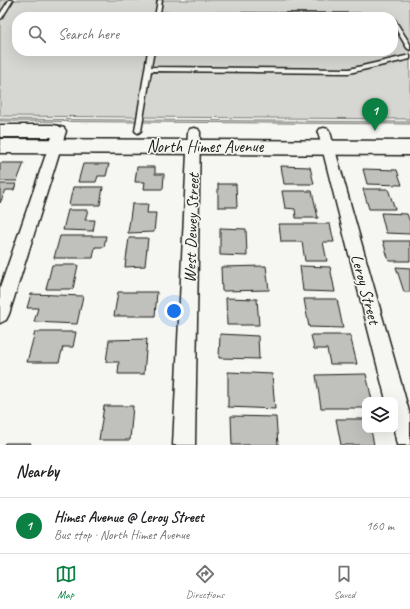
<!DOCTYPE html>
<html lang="en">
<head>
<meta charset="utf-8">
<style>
  :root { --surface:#fff; --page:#f2f2f2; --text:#202124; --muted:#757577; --line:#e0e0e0; --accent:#0b8043 }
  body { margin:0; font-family:Caveat,sans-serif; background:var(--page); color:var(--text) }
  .controls { position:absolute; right:12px; bottom:12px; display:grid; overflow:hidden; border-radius:8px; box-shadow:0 4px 16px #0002 }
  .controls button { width:36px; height:36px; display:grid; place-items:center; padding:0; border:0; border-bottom:1px solid var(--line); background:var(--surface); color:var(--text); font:20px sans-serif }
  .you { position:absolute; left:174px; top:311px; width:14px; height:14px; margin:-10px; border:3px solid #fff; border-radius:50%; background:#1a73e8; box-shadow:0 0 0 6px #1a73e833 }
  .badge { display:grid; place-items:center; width:26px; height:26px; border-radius:50%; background:var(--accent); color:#fff; font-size:13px; font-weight:700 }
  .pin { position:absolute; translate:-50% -33px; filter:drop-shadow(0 1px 2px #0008) }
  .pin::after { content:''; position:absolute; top:21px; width:14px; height:12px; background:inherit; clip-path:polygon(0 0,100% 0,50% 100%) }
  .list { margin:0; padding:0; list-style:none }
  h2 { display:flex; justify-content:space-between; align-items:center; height:52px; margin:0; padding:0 16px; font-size:17px }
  h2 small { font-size:13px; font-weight:400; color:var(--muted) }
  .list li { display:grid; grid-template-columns:26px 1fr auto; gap:12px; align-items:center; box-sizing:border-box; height:56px; padding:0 16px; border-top:1px solid var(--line) }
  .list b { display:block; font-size:15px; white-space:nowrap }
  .list p { margin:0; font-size:13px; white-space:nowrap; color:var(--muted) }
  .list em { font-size:13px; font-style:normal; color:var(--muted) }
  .icon { flex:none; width:22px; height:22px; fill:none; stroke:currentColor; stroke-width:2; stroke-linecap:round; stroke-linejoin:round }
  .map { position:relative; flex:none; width:410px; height:445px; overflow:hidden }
  .search { position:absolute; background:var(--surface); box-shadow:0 4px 16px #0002; left:12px; right:12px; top:12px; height:44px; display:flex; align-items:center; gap:10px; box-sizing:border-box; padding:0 14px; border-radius:16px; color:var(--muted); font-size:15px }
  .sheet { height:108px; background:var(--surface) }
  nav { display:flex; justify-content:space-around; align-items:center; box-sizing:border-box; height:56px; border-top:1px solid var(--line); background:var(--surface); font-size:11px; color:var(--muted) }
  nav a { display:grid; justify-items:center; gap:2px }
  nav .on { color:var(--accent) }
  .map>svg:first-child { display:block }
  .green { fill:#d6d6d2; stroke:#797977; fill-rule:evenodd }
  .building { fill:#c0c0bd; stroke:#1c1c1c }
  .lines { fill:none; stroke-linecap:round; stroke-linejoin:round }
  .lane-casing { stroke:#1c1c1c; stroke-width:3 }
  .street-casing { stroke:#1c1c1c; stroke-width:3 }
  .secondary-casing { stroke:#1c1c1c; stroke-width:3 }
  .lane { fill:#f6f6f2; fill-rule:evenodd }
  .street { fill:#f6f6f2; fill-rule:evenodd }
  .secondary { fill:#f6f6f2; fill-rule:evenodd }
  .labels { text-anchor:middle; stroke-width:3; stroke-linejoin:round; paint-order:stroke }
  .street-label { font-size:17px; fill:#1c1c1c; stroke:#f6f6f2 }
</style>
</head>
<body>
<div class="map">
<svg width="410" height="445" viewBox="0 0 410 445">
  <rect width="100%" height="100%" fill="#f6f6f2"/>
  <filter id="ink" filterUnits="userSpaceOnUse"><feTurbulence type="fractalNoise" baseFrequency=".025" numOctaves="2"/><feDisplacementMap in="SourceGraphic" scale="8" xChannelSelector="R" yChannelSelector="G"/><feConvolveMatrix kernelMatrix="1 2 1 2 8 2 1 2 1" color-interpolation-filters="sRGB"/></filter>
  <g filter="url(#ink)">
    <g class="green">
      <path d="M0 0H410V119L0 116ZM17 17H393V51H17Z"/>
      <polygon points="0,119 410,122 410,124 0,121"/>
    </g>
    <g class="building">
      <polygon points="0,163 24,163 17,181 0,181"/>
      <polygon points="83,164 109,164 106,176 98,176 96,182 78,182"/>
      <polygon points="281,166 310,167 314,184 284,184"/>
      <polygon points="137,167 155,167 155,174 164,174 163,189 144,189 145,182 135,182"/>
      <polygon points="363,169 397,170 402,185 367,184"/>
      <polygon points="0,184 16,184 14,190 6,190 0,203"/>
      <polygon points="218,184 236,184 237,207 218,207"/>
      <polygon points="73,187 103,187 100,205 69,205"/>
      <polygon points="363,189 388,189 395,209 369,209"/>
      <polygon points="282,191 312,191 318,218 296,218 295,209 285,208"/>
      <polygon points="132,204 148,204 147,213 156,213 154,232 128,233"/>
      <polygon points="68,210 88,210 85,220 95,220 93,231 63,230"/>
      <polygon points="381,213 407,214 410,222 410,234 386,233"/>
      <polygon points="279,224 330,224 334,242 323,242 327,261 305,261 302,242 281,242"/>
      <polygon points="220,228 246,229 247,256 220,255"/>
      <polygon points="60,236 106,236 104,247 95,247 93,258 54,258"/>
      <polygon points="129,238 148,238 145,266 125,267"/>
      <polygon points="383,241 410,241 410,261 389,261"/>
      <polygon points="52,265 78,265 73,289 46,289"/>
      <polygon points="266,266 269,290 222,291 221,267"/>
      <polygon points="300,266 330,267 335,292 303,291"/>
      <polygon points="396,267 410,268 410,292 404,292"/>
      <polygon points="118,292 157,292 155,316 114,316"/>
      <polygon points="31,294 83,296 77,324 34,322 38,308 27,308"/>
      <polygon points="226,298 257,299 259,325 227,325"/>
      <polygon points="304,299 337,299 343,328 309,327"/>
      <polygon points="35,332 76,332 73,347 63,347 59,362 27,362"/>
      <polygon points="220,334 258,336 259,359 219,358"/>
      <polygon points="311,335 350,335 357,364 330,364 327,349 314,349"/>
      <polygon points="147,339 144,374 118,374 119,362 106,362 109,340"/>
      <polygon points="228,372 272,374 275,409 228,407"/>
      <polygon points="366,374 372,400 365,400 365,408 321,408 316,375"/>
      <polygon points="104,406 133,406 130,440 99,440"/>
      <polygon points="231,416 276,417 278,445 232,445"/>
      <polygon points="336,419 365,419 365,430 371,430 374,445 341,445"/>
      <polygon points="5,443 31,443 30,445 4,445"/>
    </g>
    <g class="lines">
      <g class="lane-casing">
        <g id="lane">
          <polygon points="9,0 13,0 2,18 0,19 0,14"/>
          <polygon points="158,0 162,0 160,13 376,14 386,17 160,15 159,17 155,17"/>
          <polygon points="393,19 395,20 410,44 410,50 407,48 393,24"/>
          <polygon points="148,51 154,51 151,67 349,69 410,55 410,59 349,73 151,71 141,131 138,133 135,131"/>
        </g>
      </g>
      <g class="street-casing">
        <g id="street">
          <polygon points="60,127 64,128 66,131 9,314 6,320 0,323 0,288 54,131 56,128"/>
          <polygon points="194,128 198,129 200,132 195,445 173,445 188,132 190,129"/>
          <polygon points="324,128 328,129 330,132 410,415 410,445 397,445 394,430 395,430 395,400 386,400 318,132 320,129"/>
        </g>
      </g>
      <g class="secondary-casing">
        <g id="secondary">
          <polygon points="0,125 53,125 59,126 62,131 59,136 53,137 0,137"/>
          <polygon points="0,139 410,141 410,155 0,153"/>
        </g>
      </g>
      <use href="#lane" class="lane"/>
      <use href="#street" class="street"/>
      <use href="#secondary" class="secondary"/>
    </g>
  </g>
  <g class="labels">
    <g class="street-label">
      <text x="205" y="152">North Himes Avenue</text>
      <text transform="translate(191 228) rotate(-88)" y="6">West Dewey Street</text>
      <text transform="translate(366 289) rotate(75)" y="6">Leroy Street</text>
    </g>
  </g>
</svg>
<div class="controls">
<button><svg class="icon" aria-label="layers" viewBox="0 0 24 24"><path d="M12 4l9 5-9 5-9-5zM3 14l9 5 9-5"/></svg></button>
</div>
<div class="you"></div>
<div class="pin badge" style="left:375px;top:131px">1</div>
<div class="search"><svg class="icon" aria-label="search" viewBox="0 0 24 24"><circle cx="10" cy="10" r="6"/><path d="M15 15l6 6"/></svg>Search here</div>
</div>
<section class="sheet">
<h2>Nearby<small></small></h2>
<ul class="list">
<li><span class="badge">1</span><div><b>Himes Avenue @ Leroy Street</b><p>Bus stop · North Himes Avenue</p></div><em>160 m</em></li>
</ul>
</section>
<nav>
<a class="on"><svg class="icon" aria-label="map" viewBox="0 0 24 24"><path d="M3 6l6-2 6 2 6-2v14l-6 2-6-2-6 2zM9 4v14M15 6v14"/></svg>Map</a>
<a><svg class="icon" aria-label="directions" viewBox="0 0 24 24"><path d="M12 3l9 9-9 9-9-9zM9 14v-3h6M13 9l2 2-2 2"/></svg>Directions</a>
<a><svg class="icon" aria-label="saved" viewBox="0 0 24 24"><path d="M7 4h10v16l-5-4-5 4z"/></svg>Saved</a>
</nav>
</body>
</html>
